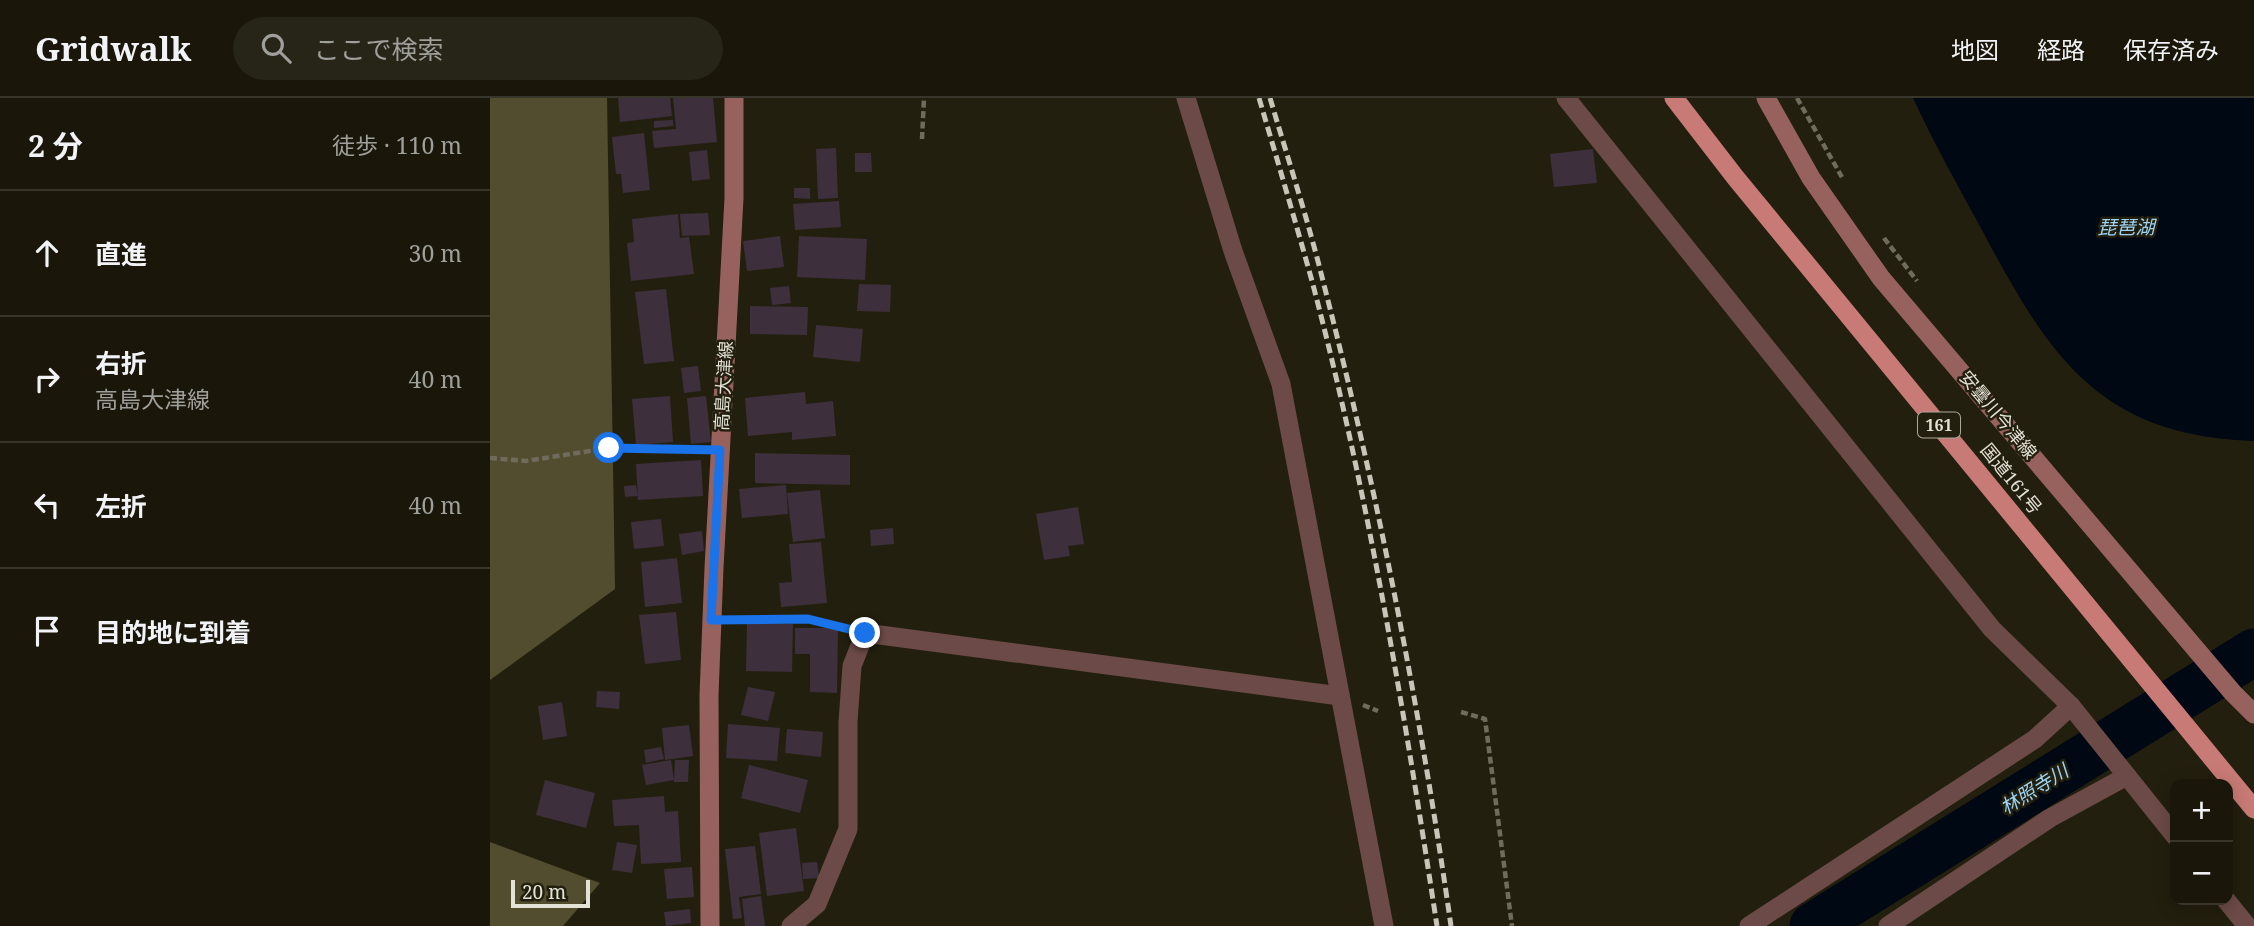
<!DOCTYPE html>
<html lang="ja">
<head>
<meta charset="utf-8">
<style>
  :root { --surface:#1a170a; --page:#272418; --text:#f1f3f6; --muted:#9f9f9c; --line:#38362b }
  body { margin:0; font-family:"Noto Serif","Noto Sans JP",serif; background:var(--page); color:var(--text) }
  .controls { position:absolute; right:21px; bottom:21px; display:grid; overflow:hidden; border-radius:14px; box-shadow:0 4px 18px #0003 }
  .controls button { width:63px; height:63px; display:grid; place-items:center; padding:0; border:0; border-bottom:2px solid var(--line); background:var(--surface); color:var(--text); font:35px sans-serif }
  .scale { position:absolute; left:21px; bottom:18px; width:79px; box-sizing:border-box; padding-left:7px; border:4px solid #e4e2d6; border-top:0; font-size:19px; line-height:24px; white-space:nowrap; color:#e4e2d6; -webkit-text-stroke:5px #231f0e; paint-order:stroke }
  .stop { position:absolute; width:21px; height:21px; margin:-16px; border:5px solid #1a73e8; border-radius:50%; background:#fff }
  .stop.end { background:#1a73e8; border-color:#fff; box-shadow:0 2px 7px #0008 }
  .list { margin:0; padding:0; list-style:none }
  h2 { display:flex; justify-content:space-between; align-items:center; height:91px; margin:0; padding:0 28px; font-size:30px }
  h2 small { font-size:23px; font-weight:400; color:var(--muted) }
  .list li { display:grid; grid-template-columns:46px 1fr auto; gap:21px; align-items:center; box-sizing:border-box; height:126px; padding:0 28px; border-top:2px solid var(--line) }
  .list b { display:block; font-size:26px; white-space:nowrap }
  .list p { margin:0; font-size:23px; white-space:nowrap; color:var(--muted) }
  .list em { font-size:23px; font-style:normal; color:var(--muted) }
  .icon { flex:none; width:38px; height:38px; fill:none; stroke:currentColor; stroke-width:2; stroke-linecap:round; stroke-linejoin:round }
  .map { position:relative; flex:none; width:1764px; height:828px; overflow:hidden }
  header { display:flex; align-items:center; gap:42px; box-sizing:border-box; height:98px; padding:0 35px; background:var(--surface); border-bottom:2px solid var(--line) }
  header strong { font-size:33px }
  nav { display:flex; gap:38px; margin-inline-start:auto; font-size:24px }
  .search { width:490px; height:63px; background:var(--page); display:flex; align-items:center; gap:18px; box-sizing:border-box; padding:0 24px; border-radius:38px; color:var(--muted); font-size:26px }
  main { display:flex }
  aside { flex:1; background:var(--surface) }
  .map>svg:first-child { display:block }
  .forest { fill:#534d30 }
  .water { fill:#000813 }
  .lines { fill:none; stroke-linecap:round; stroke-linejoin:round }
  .river { stroke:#000813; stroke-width:47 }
  .building { fill:#3e2f3c }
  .path { stroke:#706c5d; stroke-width:4.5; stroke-dasharray:7 3.5; stroke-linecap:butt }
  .minor { stroke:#6c4a47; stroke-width:19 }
  .secondary { stroke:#97615e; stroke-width:19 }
  .trunk { stroke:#c87a76; stroke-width:19 }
  .rail { stroke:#c8c6b9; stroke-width:5; stroke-dasharray:10 5; stroke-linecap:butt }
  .route { stroke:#1a73e8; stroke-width:9 }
  .labels { text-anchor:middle; stroke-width:5; stroke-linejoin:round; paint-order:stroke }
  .shield { fill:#231f0e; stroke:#aaa89a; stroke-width:2 }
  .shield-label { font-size:16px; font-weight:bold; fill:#e4e2d6 }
  .street-label { font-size:18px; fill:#e4e2d6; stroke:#231f0e }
  .water-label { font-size:19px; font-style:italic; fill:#9dd5f7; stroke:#231f0e }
</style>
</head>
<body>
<header>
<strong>Gridwalk</strong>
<div class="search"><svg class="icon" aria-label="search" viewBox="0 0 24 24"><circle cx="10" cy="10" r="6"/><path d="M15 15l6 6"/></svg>ここで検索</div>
<nav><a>地図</a><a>経路</a><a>保存済み</a></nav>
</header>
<main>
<aside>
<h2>2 分<small>徒歩 · 110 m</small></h2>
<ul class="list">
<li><svg class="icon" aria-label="ahead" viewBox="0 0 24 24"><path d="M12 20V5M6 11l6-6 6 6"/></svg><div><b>直進</b></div><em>30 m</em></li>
<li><svg class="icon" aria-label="right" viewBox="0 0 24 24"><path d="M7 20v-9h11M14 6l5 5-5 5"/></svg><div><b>右折</b><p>高島大津線</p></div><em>40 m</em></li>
<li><svg class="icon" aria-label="left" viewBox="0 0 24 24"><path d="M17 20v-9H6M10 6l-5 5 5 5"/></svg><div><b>左折</b></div><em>40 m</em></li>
<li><svg class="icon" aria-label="arrive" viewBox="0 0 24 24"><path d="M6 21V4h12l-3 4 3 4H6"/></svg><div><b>目的地に到着</b></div></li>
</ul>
</aside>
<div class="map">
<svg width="1764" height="828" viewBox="0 0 1764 828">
  <rect width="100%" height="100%" fill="#231f0e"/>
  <g class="forest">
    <polygon points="0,0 117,0 125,491 0,582"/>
    <polygon points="0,744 110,785 73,828 0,828"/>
  </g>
  <path class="water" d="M1423 0H1764V343C1609 338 1559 258 1492 132 1468 88 1444 45 1423 0Z"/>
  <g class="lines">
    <polyline class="river" points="1323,828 1764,554"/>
  </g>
  <g class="building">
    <polygon points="128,0 180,0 182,18 130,24"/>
    <polygon points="183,0 223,0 227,44 164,50 162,33 186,31"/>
    <polygon points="183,22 183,28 164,30 164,23"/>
    <polygon points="154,35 160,92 133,95 131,76 126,76 122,39"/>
    <polygon points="346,50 348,100 328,101 326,51"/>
    <polygon points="1103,51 1107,85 1064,89 1060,56"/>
    <polygon points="217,52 220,81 202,83 199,54"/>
    <polygon points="365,55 381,55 382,74 365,74"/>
    <polygon points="304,90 320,90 320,101 304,100"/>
    <polygon points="349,103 351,129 305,132 303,106"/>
    <polygon points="218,115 220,137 192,138 190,116"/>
    <polygon points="188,116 190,140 199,139 204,176 141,183 137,145 144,144 142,121"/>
    <polygon points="290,138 294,169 257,173 253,143"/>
    <polygon points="309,138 377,141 375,182 307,179"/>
    <polygon points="369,186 401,187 400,214 367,213"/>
    <polygon points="299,188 301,205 282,207 280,190"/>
    <polygon points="176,191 184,263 154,266 145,194"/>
    <polygon points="260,208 318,209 317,237 260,236"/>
    <polygon points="326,227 373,231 370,264 323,259"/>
    <polygon points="208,268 211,293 194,295 191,270"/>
    <polygon points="315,294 316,306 343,303 346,338 302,342 302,334 258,338 255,300"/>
    <polygon points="180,298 183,344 146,347 142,301"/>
    <polygon points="216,298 221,344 201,346 197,300"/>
    <polygon points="265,355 360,357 360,387 265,385"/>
    <polygon points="211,362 213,398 148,402 146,366"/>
    <polygon points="146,387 148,398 135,399 134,388"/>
    <polygon points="296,387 298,416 252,420 249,391"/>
    <polygon points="330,392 335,440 303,444 297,395"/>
    <polygon points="588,409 594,446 578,448 580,458 554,462 546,416"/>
    <polygon points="171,421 174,448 144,451 141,424"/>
    <polygon points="403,430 404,446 381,448 380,432"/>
    <polygon points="212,433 214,453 192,457 189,436"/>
    <polygon points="331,444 337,505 291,509 289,485 302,484 299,446"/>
    <polygon points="187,460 192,505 155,509 151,464"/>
    <polygon points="186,514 191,562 155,566 149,517"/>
    <polygon points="257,526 303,526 302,574 256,573"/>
    <polygon points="305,530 348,530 347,595 320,594 320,556 305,556"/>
    <polygon points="258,589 285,594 278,623 251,617"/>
    <polygon points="107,593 130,594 129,611 106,609"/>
    <polygon points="72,604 77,638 53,642 48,608"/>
    <polygon points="238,626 290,630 287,663 236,660"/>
    <polygon points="199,627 203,658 175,662 172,630"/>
    <polygon points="297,631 333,634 331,659 295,655"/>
    <polygon points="171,649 174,661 156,665 154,652"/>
    <polygon points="181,662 184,682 185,662 199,662 198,684 184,684 184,682 156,687 152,667"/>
    <polygon points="259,667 318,682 310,715 251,700"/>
    <polygon points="55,682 105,695 96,730 46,717"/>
    <polygon points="174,698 175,714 188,713 191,764 151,766 149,727 124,728 122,702"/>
    <polygon points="306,730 314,793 277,798 269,735"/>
    <polygon points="127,744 147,747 142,775 122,772"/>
    <polygon points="265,748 271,796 249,799 252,820 243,821 235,751"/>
    <polygon points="327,764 329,780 313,781 312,765"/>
    <polygon points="202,769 204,799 177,801 174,771"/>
    <polygon points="271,798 275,828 255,828 252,801"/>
    <polygon points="200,811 201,825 176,828 174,814"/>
  </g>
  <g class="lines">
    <g class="path">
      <polyline points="1307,0 1353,81"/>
      <polyline points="432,41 434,0"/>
      <polyline points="1394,140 1427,183"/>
      <polyline points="0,360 36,363 119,350 208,352"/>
      <polyline points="245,521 319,521 354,530"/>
      <polyline points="873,607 888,613"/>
      <polyline points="971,614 995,621 1022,828"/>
    </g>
    <g class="minor">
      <polyline points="696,0 743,153 791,286 894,828"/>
      <polyline points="1076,0 1502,531 1581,608 1685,738"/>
      <polyline points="1736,802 1757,828"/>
      <polyline points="301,828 327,806 358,731 358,624 362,568 375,535 850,598"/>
      <polyline points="1259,828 1545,641 1581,608"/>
      <polyline points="1398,828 1560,720 1637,678"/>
    </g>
    <g class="secondary">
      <polyline points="1276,0 1321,80 1391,180 1743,595 1764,616"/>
      <polyline points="220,828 219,597 224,470 244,100 244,0"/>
    </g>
    <polyline class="trunk" points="1184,0 1245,79 1764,711"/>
    <g class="rail">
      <path d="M769 0C787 61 805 122 822 183 878 395 914 612 947 828"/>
      <path d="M780 0C798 61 818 122 833 183 888 396 930 611 961 828"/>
    </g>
  </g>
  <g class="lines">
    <polyline class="route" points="119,350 230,352 221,522 318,521 375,535"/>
  </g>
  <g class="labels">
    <rect class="shield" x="1428" y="314.5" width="42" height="25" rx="5"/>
    <g class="shield-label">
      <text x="1449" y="333">161</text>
    </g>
    <g class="street-label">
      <text transform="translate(234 288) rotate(-87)" y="6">高島大津線</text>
      <text transform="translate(1508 317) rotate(50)" y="6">安曇川今津線</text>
      <text transform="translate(1521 381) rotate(51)" y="6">国道161号</text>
    </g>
    <g class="water-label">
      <text x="1636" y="136">琵琶湖</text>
      <text transform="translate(1544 691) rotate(-32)" y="7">林照寺川</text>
    </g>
  </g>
</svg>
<div class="controls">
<button>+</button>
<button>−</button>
</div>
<div class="scale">20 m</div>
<div class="stop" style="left:119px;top:350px"></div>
<div class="stop end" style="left:375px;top:535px"></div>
</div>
</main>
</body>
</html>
